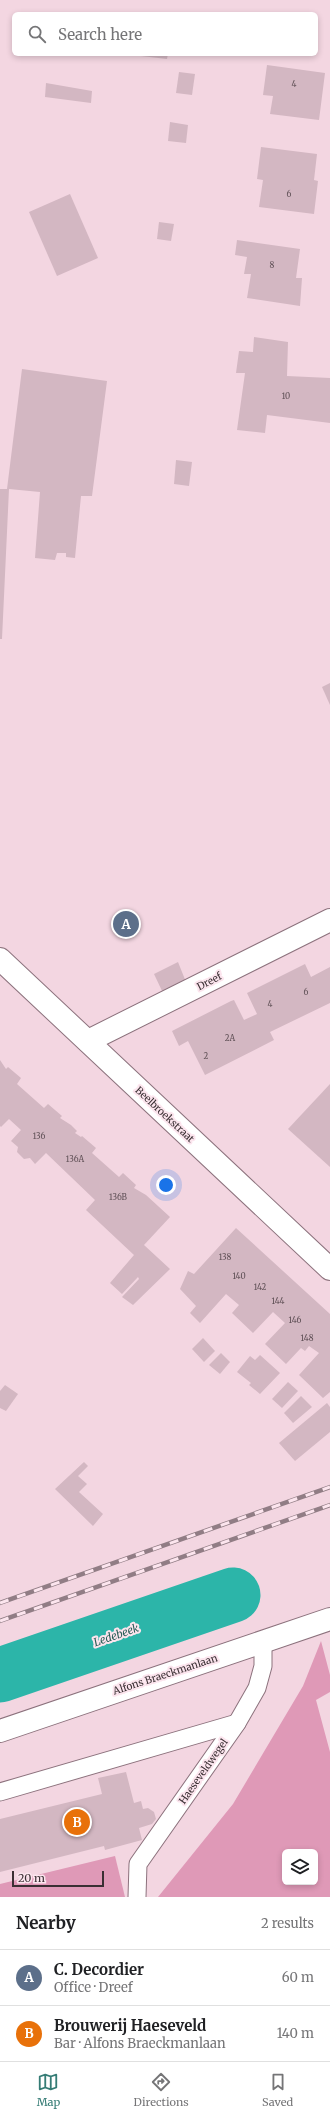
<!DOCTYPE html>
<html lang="en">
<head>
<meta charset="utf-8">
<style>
  :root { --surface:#fff; --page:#f6f6f6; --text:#202124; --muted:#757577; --line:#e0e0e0; --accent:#357c75 }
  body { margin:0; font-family:Merriweather,serif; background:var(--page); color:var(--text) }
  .controls { position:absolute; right:12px; bottom:12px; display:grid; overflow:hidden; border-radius:6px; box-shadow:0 2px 6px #0003 }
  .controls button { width:36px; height:36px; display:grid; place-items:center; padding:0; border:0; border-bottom:1px solid var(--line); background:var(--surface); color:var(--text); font:20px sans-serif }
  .scale { position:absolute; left:12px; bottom:10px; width:92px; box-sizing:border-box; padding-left:4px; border:2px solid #3a2f33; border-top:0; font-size:11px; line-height:14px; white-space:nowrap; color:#3a2f33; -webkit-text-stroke:3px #fce5ee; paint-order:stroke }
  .you { position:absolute; left:166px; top:1185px; width:14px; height:14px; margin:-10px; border:3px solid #fff; border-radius:50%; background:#1a73e8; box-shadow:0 0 0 6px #1a73e833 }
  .badge { display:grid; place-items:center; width:26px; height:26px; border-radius:50%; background:var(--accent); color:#fff; font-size:13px; font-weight:700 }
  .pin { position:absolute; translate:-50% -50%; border:2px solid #fff; box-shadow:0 1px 4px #0006 }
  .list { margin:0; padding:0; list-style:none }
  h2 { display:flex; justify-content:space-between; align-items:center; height:52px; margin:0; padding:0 16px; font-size:17px }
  h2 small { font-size:13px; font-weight:400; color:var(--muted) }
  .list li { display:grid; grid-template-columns:26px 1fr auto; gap:12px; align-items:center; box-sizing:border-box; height:56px; padding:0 16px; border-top:1px solid var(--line) }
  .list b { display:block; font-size:15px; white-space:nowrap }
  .list p { margin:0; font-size:13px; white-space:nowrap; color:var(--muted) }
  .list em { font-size:13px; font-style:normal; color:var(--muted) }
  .icon { flex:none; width:22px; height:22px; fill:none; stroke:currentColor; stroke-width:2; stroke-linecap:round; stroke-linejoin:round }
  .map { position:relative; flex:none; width:330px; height:1897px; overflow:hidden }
  .search { position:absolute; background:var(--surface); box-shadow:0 2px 6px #0003; left:12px; right:12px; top:12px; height:44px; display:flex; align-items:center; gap:10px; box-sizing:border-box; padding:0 14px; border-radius:6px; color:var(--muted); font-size:15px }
  .sheet { height:164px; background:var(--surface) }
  nav { display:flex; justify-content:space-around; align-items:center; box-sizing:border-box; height:56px; border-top:1px solid var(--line); background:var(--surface); font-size:11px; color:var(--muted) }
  nav a { display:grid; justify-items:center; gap:2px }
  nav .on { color:var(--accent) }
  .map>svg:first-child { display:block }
  .green { fill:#df99b7; fill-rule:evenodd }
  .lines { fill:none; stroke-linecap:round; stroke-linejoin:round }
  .river { stroke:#2cb5a9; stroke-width:55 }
  .building { fill:#d3b7c2 }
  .service-casing { stroke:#8c727d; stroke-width:19 }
  .minor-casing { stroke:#8c727d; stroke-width:24 }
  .tertiary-casing { stroke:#8c727d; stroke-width:24 }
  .service { stroke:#fff; stroke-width:17 }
  .minor { stroke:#fff; stroke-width:22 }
  .tertiary { stroke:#fff; stroke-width:22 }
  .rail-casing { stroke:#917d85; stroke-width:4.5 }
  .rail { stroke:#fce5ee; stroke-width:3; stroke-dasharray:9; stroke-linecap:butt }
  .labels { text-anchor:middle; stroke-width:4; stroke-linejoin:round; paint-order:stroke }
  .number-label { font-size:8px; fill:#605157 }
  .street-label { font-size:10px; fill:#3a2f33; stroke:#fce5ee }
  .water-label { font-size:11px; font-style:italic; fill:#285d57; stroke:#fce5ee }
</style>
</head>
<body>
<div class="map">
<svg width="330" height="1897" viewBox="0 0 330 1897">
  <rect width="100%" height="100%" fill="#f3d6e1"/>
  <g class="green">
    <path d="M321 1641 330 1675V1692L316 1700 330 1752V1897H158L233 1804 303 1686ZM285 1852H315V1882H285Z"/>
    <polygon points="115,1856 125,1897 0,1897 0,1884"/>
  </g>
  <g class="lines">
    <polyline class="river" points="0,1675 233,1595"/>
  </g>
  <g class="building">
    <polygon points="142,54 168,54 167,59 141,56"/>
    <polygon points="267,65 325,73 319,120 270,114 273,96 263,95"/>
    <polygon points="179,72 195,74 192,95 176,93"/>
    <polygon points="46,83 92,91 91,103 45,97"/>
    <polygon points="170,122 188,125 186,143 168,141"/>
    <polygon points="261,147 317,154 314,180 318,181 314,214 259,207 263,180 257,179"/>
    <polygon points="70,194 98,258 57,276 29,212"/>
    <polygon points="159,222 174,224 171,241 157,239"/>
    <polygon points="237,240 300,249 296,278 302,278 300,306 247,298 251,274 244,274 247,257 235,255"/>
    <polygon points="254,337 288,342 287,376 330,378 330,423 267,415 265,433 237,430 245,373 236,373 239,351 253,352"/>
    <polygon points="22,369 107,381 92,496 81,496 75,558 66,557 66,553 57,553 55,560 35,558 40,492 9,489 2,639 0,639 0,489 7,489"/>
    <polygon points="176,460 192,462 189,486 174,484"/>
    <polygon points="330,683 330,705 322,687"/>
    <polygon points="178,962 186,982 163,993 154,974"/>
    <polygon points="305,964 311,977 330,967 330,1003 270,1032 274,1040 205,1075 188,1041 179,1046 172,1031 231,1001 234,1000 244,1020 257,1014 247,993"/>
    <polygon points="0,1060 6,1069 8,1067 21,1078 17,1084 44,1108 48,1104 62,1116 60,1118 71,1125 77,1131 75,1133 81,1137 82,1136 96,1148 92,1153 119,1177 123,1173 136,1185 134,1188 146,1195 170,1217 144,1245 170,1269 133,1305 122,1297 139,1279 138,1277 122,1294 110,1283 134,1255 86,1210 95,1200 46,1153 35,1164 30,1158 24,1159 17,1152 18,1147 11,1141 21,1130 9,1119 1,1127 0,1126"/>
    <polygon points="330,1084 330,1167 288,1129"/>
    <polygon points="236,1228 330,1314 330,1392 323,1398 299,1375 319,1353 309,1346 305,1351 301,1348 286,1364 265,1344 285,1323 273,1312 253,1333 232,1313 239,1305 226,1294 200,1323 190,1313 196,1306 180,1289 188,1271 194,1274"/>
    <polygon points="203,1338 215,1351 204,1362 192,1349"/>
    <polygon points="221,1353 230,1362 220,1374 209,1365"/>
    <polygon points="260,1355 280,1373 260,1394 249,1385 251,1383 237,1372 250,1356 255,1360"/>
    <polygon points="288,1382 298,1391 282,1408 272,1399"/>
    <polygon points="5,1385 18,1394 6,1411 0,1408 0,1391"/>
    <polygon points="301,1396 312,1407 293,1423 284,1413"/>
    <polygon points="327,1403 330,1407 330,1432 295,1461 279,1443"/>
    <polygon points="84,1462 88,1466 78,1476 87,1484 79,1492 103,1514 93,1526 55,1489"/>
    <polygon points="126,1772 134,1803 141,1801 143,1809 148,1808 154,1812 156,1819 152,1824 139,1828 142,1840 105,1850 104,1846 0,1872 0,1819 102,1794 98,1778"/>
  </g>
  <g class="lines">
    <g class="service-casing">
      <g id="service">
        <polyline points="0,1792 237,1723"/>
        <polyline points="137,1897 138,1864 237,1723 257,1688 263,1666 263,1641"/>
      </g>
    </g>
    <g class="minor-casing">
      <g id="minor">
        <polyline points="88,1041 330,920"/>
        <polyline points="0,1731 330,1619"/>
      </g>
    </g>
    <g class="tertiary-casing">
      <polyline id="tertiary" points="0,959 330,1269"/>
    </g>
    <use href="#service" class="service"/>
    <use href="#minor" class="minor"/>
    <use href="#tertiary" class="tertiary"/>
    <g class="rail-casing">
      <g id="rail">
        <polyline points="0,1603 330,1487"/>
        <polyline points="0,1621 330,1505"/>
      </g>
    </g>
    <use href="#rail" class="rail"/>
  </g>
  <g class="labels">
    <g class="number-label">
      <text x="294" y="87">4</text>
      <text x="289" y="197">6</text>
      <text x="272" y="268">8</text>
      <text x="286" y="399">10</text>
      <text x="306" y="995">6</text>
      <text x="270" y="1007">4</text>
      <text x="230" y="1041">2A</text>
      <text x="206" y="1059">2</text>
      <text x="39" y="1139">136</text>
      <text x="75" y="1162">136A</text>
      <text x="118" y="1200">136B</text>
      <text x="225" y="1260">138</text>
      <text x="239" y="1279">140</text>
      <text x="260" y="1290">142</text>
      <text x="278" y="1304">144</text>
      <text x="295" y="1323">146</text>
      <text x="307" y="1341">148</text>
    </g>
    <g class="street-label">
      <text transform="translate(209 981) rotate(-27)" y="4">Dreef</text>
      <text transform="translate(165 1114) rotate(43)" y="4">Beelbroekstraat</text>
      <text transform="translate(165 1674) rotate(-18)" y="4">Alfons Braeckmanlaan</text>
      <text transform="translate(203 1771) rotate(-55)" y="4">Haeseveldwegel</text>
    </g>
    <g class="water-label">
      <text transform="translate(116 1635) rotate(-19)" y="4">Ledebeek</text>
    </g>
  </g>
</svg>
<div class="controls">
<button><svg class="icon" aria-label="layers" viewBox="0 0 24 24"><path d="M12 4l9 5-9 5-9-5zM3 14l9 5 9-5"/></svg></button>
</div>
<div class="scale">20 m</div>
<div class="you"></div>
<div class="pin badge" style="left:126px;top:924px;background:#5c6f8a">A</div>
<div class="pin badge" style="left:77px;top:1822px;background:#e8710a">B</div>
<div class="search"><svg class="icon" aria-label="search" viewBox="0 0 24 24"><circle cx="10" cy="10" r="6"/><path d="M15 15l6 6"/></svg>Search here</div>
</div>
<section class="sheet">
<h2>Nearby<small>2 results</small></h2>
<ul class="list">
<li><span class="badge" style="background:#5c6f8a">A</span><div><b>C. Decordier</b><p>Office · Dreef</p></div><em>60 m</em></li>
<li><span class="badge" style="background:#e8710a">B</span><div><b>Brouwerij Haeseveld</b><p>Bar · Alfons Braeckmanlaan</p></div><em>140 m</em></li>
</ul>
</section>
<nav>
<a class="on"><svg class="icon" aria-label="map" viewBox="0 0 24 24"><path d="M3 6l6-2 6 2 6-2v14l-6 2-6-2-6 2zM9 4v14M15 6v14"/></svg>Map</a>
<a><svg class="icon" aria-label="directions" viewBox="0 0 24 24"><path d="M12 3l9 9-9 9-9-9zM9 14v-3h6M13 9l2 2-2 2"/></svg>Directions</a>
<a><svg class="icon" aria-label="saved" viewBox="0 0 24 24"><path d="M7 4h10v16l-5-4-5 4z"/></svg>Saved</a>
</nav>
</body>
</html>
